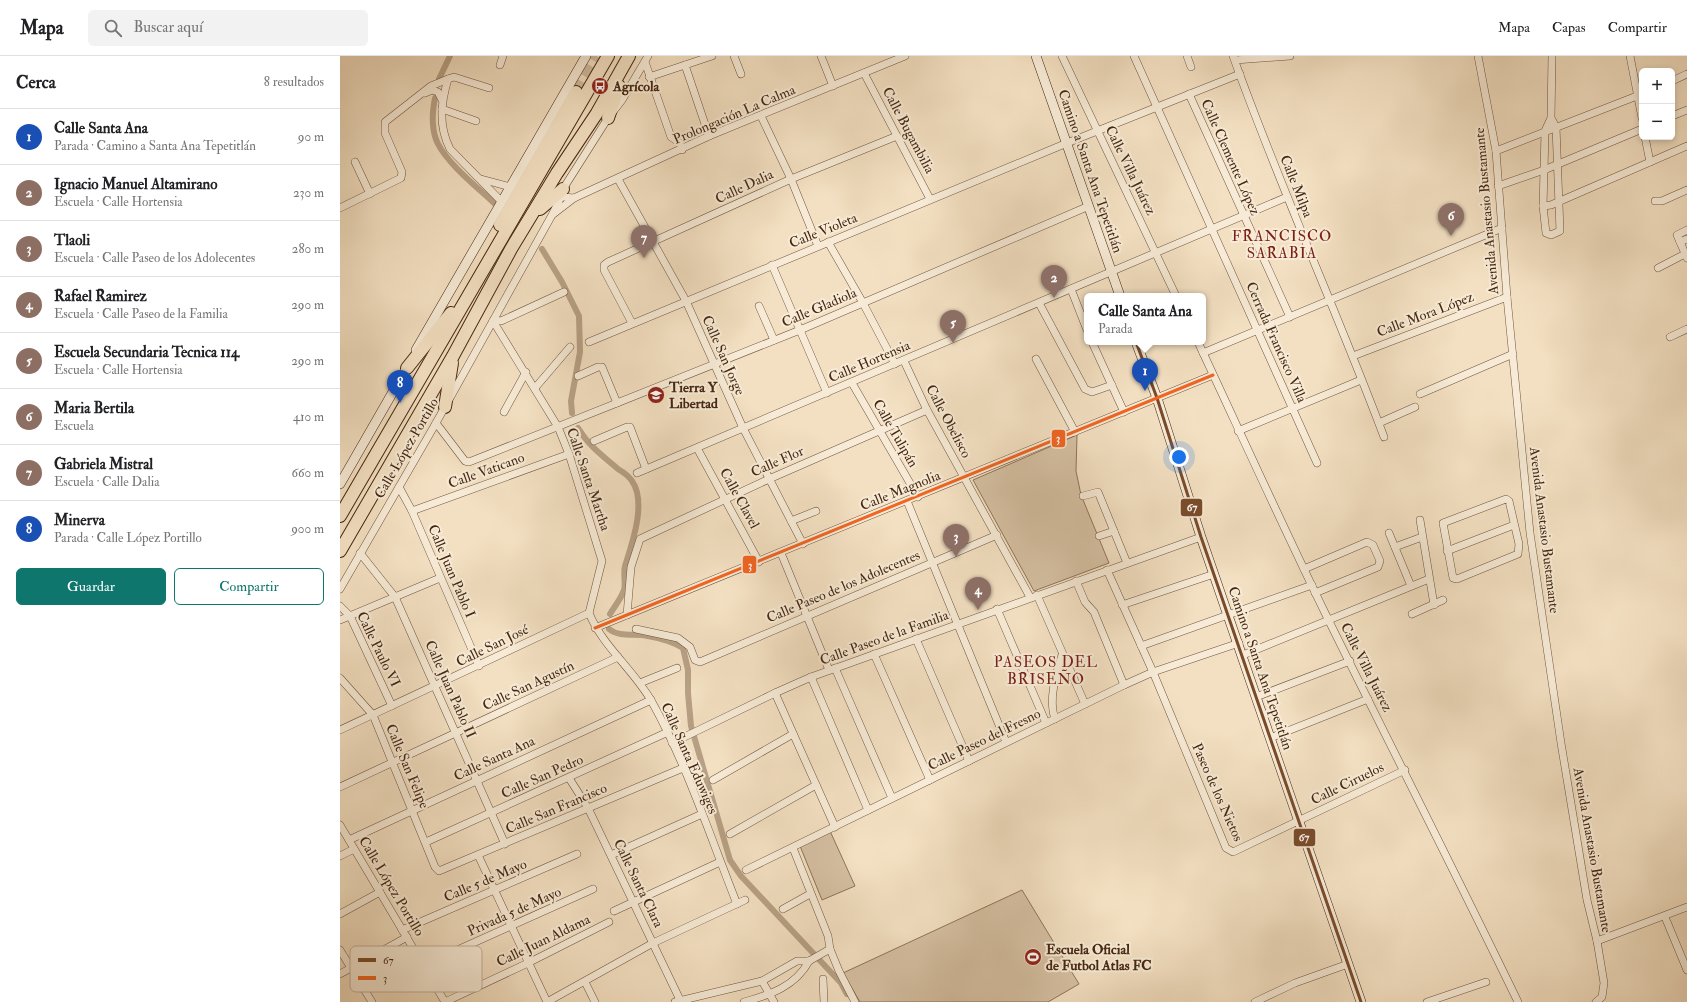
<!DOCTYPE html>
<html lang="es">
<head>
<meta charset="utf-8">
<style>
  :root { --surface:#fff; --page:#f2f2f2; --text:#202124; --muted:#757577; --line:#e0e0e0; --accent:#0f766e }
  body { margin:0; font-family:"IM FELL Double Pica",serif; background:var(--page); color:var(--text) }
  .controls { position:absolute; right:12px; top:12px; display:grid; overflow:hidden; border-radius:6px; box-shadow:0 2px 6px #0003 }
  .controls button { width:36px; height:36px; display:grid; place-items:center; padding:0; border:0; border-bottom:1px solid var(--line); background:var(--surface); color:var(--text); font:20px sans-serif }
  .you { position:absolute; left:839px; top:401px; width:14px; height:14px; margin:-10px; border:3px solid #fff; border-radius:50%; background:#1a73e8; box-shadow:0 0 0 6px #1a73e833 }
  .badge { display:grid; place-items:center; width:26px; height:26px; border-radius:50%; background:var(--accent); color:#fff; font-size:13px; font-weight:700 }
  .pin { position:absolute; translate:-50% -33px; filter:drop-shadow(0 1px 2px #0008) }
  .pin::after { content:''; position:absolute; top:21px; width:14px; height:12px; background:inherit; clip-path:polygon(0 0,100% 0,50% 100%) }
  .popup { position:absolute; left:744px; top:237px; width:122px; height:52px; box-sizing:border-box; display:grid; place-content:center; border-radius:6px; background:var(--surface); filter:drop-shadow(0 1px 3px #0005); font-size:13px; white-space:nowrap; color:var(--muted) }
  .popup b { font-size:15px; color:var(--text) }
  .popup::after { content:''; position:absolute; left:50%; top:100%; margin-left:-8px; border:8px solid transparent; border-top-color:var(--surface) }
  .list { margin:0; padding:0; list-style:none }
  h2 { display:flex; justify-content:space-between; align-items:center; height:52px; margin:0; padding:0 16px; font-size:17px }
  h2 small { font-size:13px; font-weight:400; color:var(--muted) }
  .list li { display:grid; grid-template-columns:26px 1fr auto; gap:12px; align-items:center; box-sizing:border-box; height:56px; padding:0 16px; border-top:1px solid var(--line) }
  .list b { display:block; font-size:15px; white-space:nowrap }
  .list p { margin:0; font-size:13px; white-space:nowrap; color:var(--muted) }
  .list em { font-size:13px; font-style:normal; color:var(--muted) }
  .actions { display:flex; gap:8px; padding:12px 16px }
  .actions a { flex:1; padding:9px 0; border:1px solid var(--accent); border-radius:6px; text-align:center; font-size:14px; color:var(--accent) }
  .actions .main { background:var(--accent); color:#fff }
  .icon { flex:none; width:22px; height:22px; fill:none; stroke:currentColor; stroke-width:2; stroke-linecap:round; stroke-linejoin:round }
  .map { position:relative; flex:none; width:1347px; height:946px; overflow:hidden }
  header { display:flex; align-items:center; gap:24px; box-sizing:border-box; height:56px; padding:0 20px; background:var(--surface); border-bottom:1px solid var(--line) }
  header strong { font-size:19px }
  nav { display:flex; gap:22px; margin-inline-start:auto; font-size:14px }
  .search { width:280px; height:36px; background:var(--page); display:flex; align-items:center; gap:10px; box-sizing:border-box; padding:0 14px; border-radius:6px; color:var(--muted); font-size:15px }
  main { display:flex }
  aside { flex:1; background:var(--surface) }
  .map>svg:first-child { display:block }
  .green { fill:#d6c1a4; stroke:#8e745a }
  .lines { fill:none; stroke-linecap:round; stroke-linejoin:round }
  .canal { stroke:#b8a186; stroke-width:6 }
  .highway-tunnel { stroke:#d0bb9f; stroke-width:12; stroke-dasharray:12 6; stroke-linecap:butt }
  .street-casing { stroke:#71553d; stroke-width:8 }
  .secondary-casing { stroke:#462711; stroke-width:10 }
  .highway-casing { stroke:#462711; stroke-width:14 }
  .street { stroke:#f7ebd7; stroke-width:7 }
  .secondary { stroke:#f7ebd7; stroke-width:9 }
  .highway { stroke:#f3e0c2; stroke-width:12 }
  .bus-1-casing { stroke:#f7ebd7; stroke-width:6 }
  .bus-2-casing { stroke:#f7ebd7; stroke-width:6 }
  .bus-1 { stroke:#7a4b2a; stroke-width:3 }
  .bus-2 { stroke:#f26522; stroke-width:3 }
  .labels { text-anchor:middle; stroke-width:4; stroke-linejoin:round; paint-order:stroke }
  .poi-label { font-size:14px; font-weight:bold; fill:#462711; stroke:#f7ebd7; text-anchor:start }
  .street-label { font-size:14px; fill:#462711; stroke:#f7ebd7 }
  .neighbourhood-label { font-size:15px; letter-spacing:1px; fill:#7a1f14; stroke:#f7ebd7 }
  .key { fill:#f7ebd7; stroke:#c2b09c; stroke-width:1 }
  .key-label { font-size:11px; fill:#462711 }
  .line-badge { stroke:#f7ebd7; stroke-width:1.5 }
  .badge-label { font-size:11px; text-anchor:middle; font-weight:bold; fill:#fff }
</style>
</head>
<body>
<header>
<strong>Mapa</strong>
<div class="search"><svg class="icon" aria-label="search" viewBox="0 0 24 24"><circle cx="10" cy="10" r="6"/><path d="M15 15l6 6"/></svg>Buscar aquí</div>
<nav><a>Mapa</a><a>Capas</a><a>Compartir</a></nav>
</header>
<main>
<aside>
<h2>Cerca<small>8 resultados</small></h2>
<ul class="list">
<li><span class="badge" style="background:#1a4fb4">1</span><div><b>Calle Santa Ana</b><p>Parada · Camino a Santa Ana Tepetitlán</p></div><em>90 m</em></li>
<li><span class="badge" style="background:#8d6e63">2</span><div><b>Ignacio Manuel Altamirano</b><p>Escuela · Calle Hortensia</p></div><em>230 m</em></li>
<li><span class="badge" style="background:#8d6e63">3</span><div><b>Tlaoli</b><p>Escuela · Calle Paseo de los Adolecentes</p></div><em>280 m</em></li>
<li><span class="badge" style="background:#8d6e63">4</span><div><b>Rafael Ramirez</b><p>Escuela · Calle Paseo de la Familia</p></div><em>290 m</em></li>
<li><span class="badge" style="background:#8d6e63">5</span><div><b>Escuela Secundaria Tecnica 114</b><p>Escuela · Calle Hortensia</p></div><em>290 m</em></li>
<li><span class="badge" style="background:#8d6e63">6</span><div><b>Maria Bertila</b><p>Escuela</p></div><em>410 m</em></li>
<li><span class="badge" style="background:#8d6e63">7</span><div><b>Gabriela Mistral</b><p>Escuela · Calle Dalia</p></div><em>660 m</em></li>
<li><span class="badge" style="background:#1a4fb4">8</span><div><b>Minerva</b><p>Parada · Calle López Portillo</p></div><em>900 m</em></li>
</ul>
<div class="actions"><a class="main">Guardar</a><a>Compartir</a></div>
</aside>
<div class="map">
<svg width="1347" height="946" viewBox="0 0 1347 946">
  <rect width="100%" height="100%" fill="#f3e0c2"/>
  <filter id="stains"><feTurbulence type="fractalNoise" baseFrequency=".005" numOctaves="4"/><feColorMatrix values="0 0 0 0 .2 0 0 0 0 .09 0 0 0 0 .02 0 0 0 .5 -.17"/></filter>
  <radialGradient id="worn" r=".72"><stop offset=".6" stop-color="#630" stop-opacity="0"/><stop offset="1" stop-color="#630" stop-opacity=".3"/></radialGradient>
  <g class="green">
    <polygon points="737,379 736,415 741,439 769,507 694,535 633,424"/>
    <polygon points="490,775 515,830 482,844 460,790"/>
    <polygon points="682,834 739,928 708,946 520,946 503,917"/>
  </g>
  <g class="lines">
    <g class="canal">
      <polyline points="99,23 110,0"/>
      <path d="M95 42C92 57 91 74 98 88 109 109 137 131 154 147"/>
      <polyline points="202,193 222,226 239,260 240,296 231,345 232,357"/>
      <path d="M238 372C248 389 263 400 278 413 283 416 289 420 292 425 307 446 292 488 285 510 283 518 286 527 284 534 281 543 274 551 270 558"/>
      <path d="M269 573C280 582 295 577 308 580 320 582 333 586 343 592L348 614V637L351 670 390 804 401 820 501 927 507 938"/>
    </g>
    <polyline class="highway-tunnel" points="236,36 256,0"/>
    <g class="street-casing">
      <g id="street">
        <polyline points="394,0 401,18"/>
        <polyline points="481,0 493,30"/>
        <polyline points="722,0 836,240"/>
        <polyline points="794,0 977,407"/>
        <polyline points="847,0 851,11"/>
        <path d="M893 0C939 129 996 253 1044 381"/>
        <polyline points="1138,0 1156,95 1167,241 1190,477 1221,687 1247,844 1257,885 1264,927 1262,941 1256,946"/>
        <polyline points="1290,0 1302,62"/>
        <polyline points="895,4 950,0"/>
        <polyline points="305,6 331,81 340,87 342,94"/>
        <polyline points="160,9 163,0"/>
        <polyline points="345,9 369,80"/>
        <polyline points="524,17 590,143"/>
        <polyline points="309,21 372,0"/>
        <polyline points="1332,25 1347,18"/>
        <path d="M149 32 114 21 108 23C101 47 98 69 110 93L161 145"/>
        <polyline points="85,37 92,34 98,36 102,44"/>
        <polyline points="849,38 950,261"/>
        <polyline points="102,53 136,65"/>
        <polyline points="421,60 451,123 478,190"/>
        <polyline points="1332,60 1347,54"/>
        <polyline points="1211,62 1216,71 1220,175 1211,179 1206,177 1203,150 1204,114 1205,75 1211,62 1212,0"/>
        <polyline points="1305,81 1310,106"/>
        <polyline points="1156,95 1302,38"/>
        <polyline points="15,106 30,138"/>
        <polyline points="141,123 170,131"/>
        <polyline points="278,123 346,245 403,372 463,488"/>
        <polyline points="1158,130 1204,114 1302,73"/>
        <polyline points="234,142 223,141 223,133 268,62 282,44 308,0"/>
        <polyline points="1315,145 1322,145 1347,134"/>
        <polyline points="1203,150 1211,149 1347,90"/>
        <polyline points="0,152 61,122 62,116 45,77 45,66 91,30 108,23"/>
        <polyline points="213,157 222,139"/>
        <polyline points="1347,174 1337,179 1347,202"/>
        <polyline points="488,186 523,247 555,308"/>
        <polyline points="1340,186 1347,183"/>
        <polyline points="432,209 487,337"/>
        <polyline points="1318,212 1345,198"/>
        <polyline points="731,233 747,274"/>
        <polyline points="699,247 745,333 752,336 772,329"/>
        <polyline points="419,250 434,284"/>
        <polyline points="154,264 161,265 224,236"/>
        <polyline points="153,265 218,371 229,398 262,505 249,557"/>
        <polyline points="292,267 264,214 264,209 268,206 451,123 557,80"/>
        <polyline points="1330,281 1347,273"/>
        <polyline points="249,286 727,87 900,18"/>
        <polyline points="752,286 784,356"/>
        <path d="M858 286C901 378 943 471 988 563 1051 691 1116 818 1178 946"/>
        <polyline points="863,297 1162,172"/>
        <polyline points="1013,300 1167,241"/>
        <polyline points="696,303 735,376"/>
        <polyline points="564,305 587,354 690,541"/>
        <polyline points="238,320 258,311 262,311 277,347"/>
        <polyline points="512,327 578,441"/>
        <polyline points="195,332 230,291"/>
        <polyline points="1080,338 1173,298"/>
        <polyline points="164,356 186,316"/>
        <polyline points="96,367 125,405 129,406 460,274 749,150"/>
        <polyline points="1039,367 1075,351"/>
        <polyline points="898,375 1021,324"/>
        <polyline points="254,385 287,371 290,371 306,413"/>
        <polyline points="357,392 419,506"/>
        <polyline points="297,417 947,141"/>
        <polyline points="59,431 72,455 139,610"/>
        <polyline points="743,440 758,436 787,507"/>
        <polygon points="1166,443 1169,445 1179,488 1178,498 1117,523 1113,522 1103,467"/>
        <polyline points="567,445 666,686"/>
        <polyline points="72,455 229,398"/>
        <polyline points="1080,464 1094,549"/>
        <polyline points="451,465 476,455"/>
        <polyline points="1049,477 1071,530"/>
        <polyline points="759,480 774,475"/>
        <polyline points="1055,491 1082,481"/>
        <polyline points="1107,495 1174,469"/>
        <polyline points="20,497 55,541 165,788"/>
        <polyline points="441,497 489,614"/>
        <polyline points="964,513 1027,486 1033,489 1040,505 1038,511 975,537"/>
        <polyline points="767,514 813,616 886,792 893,796 1065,714"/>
        <polyline points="736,525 745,546 754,556 784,629"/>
        <polyline points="0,533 96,367 212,159 234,142 369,80 565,0"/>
        <polyline points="697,539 745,648"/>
        <polyline points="782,549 874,518"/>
        <polyline points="0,550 10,560 52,650"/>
        <polyline points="657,553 706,667"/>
        <path d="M249 557C263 591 294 614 312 646 347 709 370 780 397 848"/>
        <polyline points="1072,558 1103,544"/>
        <polyline points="287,559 291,511 300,483 429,423 587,354"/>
        <polyline points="0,564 100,522"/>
        <polyline points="255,572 873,319"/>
        <polyline points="296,573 338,582 350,591 355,604 360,606 657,479"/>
        <polyline points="576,583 629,705"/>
        <polyline points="801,590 972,529"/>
        <polyline points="534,598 590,724"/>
        <polyline points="903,599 1089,523"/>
        <polyline points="495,612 552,742"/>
        <polyline points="471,621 528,754"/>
        <polyline points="0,622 33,659 95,811 99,815 343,712"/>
        <polyline points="300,627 337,612"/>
        <polyline points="435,637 495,771"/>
        <polyline points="916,641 1010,605"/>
        <path d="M715 663C708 644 716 618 722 599"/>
        <polyline points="0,674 249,557"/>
        <polyline points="930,682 1028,643"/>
        <polyline points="332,687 435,637 471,621 861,481"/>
        <polyline points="229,722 248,752 341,946"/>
        <polyline points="373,724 453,678"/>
        <polyline points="0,731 278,601"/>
        <polyline points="0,769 105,946"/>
        <polyline points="390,778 476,729"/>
        <polyline points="9,784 311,644"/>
        <polyline points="86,786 328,676"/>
        <polyline points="138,799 207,946"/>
        <polyline points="271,799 362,758"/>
        <polyline points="0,800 14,793"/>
        <polyline points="406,814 784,629 813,616 899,587"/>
        <polyline points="443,853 470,838"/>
        <polyline points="274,855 380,806"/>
        <polyline points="0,858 40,836"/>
        <polyline points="1325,861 1347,914"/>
        <polyline points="62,874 237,798"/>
        <polyline points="1257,885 1347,851"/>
        <polyline points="490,893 499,915 515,946"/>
        <polyline points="0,894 32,946"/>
        <polyline points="84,909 253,833"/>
        <polyline points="0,918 67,881"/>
        <polyline points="483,923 484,946"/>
        <polyline points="422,925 434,946"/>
        <polyline points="245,926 255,946"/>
        <polyline points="105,946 188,907 269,866"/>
        <polyline points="207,946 313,887 405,844"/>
        <polyline points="335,946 422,925 457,905 469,905 490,893 488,880 453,792"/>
        <path d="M404 946C430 939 456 930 469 905"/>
        <polyline points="915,946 955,927 1008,908"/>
        <polyline points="1087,946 1146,926"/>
      </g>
    </g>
    <g class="secondary-casing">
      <g id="secondary">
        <polyline points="696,0 780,240"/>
        <polyline points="796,286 817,342 861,481 1021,946"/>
        <polyline points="76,294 246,0"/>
        <polyline points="0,428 69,308"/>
      </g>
    </g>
    <g class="highway-casing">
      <g id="highway">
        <polyline points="268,62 279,30"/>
        <polyline points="200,153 223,133"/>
        <polyline points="160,169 236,36"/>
        <polyline points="67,312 111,257"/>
        <polyline points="105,351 112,307"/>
        <polyline points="0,460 268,0"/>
        <polyline points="0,495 113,300 171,193 217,117 257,57 289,0"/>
      </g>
    </g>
    <use href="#street" class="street"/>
    <use href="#secondary" class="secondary"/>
    <use href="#highway" class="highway"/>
    <g class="bus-1-casing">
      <polyline id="bus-1" points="796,286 817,342 861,481 1021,946"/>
    </g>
    <g class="bus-2-casing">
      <polyline id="bus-2" points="255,572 873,319"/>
    </g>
    <use href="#bus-1" class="bus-1"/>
    <use href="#bus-2" class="bus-2"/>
  </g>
  <defs>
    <g id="bus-disc" transform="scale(0.9)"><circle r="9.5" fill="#8f2418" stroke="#f7ebd7"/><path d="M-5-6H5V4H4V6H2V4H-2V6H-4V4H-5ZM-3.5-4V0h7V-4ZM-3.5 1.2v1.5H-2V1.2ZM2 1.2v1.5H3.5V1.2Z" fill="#fff"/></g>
    <g id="school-disc" transform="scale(0.9)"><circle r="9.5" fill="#8f2418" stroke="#f7ebd7"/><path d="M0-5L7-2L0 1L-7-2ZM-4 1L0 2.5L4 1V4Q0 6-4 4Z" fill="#fff"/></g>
    <g id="stadium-disc" transform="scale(0.9)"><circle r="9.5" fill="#8f2418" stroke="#f7ebd7"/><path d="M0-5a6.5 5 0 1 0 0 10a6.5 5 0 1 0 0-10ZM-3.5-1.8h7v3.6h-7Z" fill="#fff"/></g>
  </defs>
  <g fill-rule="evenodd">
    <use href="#bus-disc" x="260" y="30"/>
    <use href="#school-disc" x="316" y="339"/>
    <use href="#stadium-disc" x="693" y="901"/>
  </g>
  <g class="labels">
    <g class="poi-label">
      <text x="273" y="35">Agrícola</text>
      <text x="329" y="336">Tierra Y<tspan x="329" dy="16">Libertad</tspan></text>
      <text x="706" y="898">Escuela Oficial<tspan x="706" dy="16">de Futbol Atlas FC</tspan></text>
    </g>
    <g class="street-label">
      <text transform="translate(394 58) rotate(-23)" y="5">Prolongación La Calma</text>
      <text transform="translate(569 74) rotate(62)" y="5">Calle Bugambilia</text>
      <text transform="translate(891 101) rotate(66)" y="5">Calle Clemente López</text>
      <text transform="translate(791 114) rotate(64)" y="5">Calle Villa Juárez</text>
      <text transform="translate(751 115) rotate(71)" y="5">Camino a Santa Ana Tepetitlán</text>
      <text transform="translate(404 130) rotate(-25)" y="5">Calle Dalia</text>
      <text transform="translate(957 130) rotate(68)" y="5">Calle Milpa</text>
      <text transform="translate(1146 155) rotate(-95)" y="5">Avenida Anastasio Bustamante</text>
      <text transform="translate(483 174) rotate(-22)" y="5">Calle Violeta</text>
      <text transform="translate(479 251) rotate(-23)" y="5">Calle Gladiola</text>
      <text transform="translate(1085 258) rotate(-21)" y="5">Calle Mora López</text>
      <text transform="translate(937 286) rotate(66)" y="5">Cerrada Francisco Villa</text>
      <text transform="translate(384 299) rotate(66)" y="5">Calle San Jorge</text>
      <text transform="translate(529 305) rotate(-23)" y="5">Calle Hortensia</text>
      <text transform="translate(609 365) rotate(62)" y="5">Calle Obelisco</text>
      <text transform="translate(556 377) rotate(60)" y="5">Calle Tulipán</text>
      <text transform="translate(66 392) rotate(-60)" y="5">Calle López Portillo</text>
      <text transform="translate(437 405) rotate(-24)" y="5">Calle Flor</text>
      <text transform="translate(146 414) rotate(-20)" y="5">Calle Vaticano</text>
      <text transform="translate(249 423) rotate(71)" y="5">Calle Santa Martha</text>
      <text transform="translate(560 434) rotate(-22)" y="5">Calle Magnolia</text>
      <text transform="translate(400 442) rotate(61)" y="5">Calle Clavel</text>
      <text transform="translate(1205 474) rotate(83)" y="5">Avenida Anastasio Bustamante</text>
      <text transform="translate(112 515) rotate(67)" y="5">Calle Juan Pablo I</text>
      <text transform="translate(503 530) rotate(-23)" y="5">Calle Paseo de los Adolecentes</text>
      <text transform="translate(544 581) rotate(-20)" y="5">Calle Paseo de la Familia</text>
      <text transform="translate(152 589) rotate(-26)" y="5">Calle San José</text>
      <text transform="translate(39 593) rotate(64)" y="5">Calle Paulo VI</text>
      <text transform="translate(1027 611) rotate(63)" y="5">Calle Villa Juárez</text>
      <text transform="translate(921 612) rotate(71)" y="5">Camino a Santa Ana Tepetitlán</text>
      <text transform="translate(188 629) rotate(-25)" y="5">Calle San Agustín</text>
      <text transform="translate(111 633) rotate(66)" y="5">Calle Juan Pablo II</text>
      <text transform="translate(644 683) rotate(-26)" y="5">Calle Paseo del Fresno</text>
      <text transform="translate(154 702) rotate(-25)" y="5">Calle Santa Ana</text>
      <text transform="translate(350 702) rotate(66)" y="5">Calle Santa Eduwiges</text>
      <text transform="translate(68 710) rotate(67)" y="5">Calle San Felipe</text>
      <text transform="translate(202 720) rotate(-24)" y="5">Calle San Pedro</text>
      <text transform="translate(1007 727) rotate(-26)" y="5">Calle Ciruelos</text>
      <text transform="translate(878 736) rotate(66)" y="5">Paseo de los Nietos</text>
      <text transform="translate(216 752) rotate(-23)" y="5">Calle San Francisco</text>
      <text transform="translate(1253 794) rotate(80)" y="5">Avenida Anastasio Bustamante</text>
      <text transform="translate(145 824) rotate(-23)" y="5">Calle 5 de Mayo</text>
      <text transform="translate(299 827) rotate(64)" y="5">Calle Santa Clara</text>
      <text transform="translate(52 830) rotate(59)" y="5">Calle López Portillo</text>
      <text transform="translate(174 855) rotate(-24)" y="5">Privada 5 de Mayo</text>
      <text transform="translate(203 884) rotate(-26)" y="5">Calle Juan Aldama</text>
    </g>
    <g class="neighbourhood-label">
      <text x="942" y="185">FRANCISCO<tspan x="942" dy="17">SARABIA</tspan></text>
      <text x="706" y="611">PASEOS DEL<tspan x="706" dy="17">BRISEÑO</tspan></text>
    </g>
  </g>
  <rect x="10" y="890" width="132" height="46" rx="6" class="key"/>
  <rect x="18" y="902" width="18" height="4" fill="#7a4b2a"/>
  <rect x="18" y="920" width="18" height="4" fill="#f26522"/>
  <g class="key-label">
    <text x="43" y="908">67</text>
    <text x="43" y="926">3</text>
  </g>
  <g class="line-badge">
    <rect x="711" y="373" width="15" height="19" rx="4" fill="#f26522"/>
    <rect x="840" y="442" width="23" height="19" rx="4" fill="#7a4b2a"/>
    <rect x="402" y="499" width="15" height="19" rx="4" fill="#f26522"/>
    <rect x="953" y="772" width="23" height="19" rx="4" fill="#7a4b2a"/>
  </g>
  <g class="badge-label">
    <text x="718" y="386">3</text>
    <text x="852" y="455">67</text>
    <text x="410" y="513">3</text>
    <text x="964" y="785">67</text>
  </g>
  <rect width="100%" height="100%" filter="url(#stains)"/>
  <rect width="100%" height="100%" fill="url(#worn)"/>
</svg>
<div class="controls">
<button>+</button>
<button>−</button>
</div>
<div class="you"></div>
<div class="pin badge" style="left:805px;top:335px;background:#1a4fb4">1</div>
<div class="popup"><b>Calle Santa Ana</b>Parada</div>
<div class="pin badge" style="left:714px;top:242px;background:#8d6e63">2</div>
<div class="pin badge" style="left:616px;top:501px;background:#8d6e63">3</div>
<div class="pin badge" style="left:638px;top:554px;background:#8d6e63">4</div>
<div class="pin badge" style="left:613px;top:287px;background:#8d6e63">5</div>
<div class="pin badge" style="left:1111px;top:180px;background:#8d6e63">6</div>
<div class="pin badge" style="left:304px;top:202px;background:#8d6e63">7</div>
<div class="pin badge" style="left:60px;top:347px;background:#1a4fb4">8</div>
</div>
</main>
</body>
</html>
